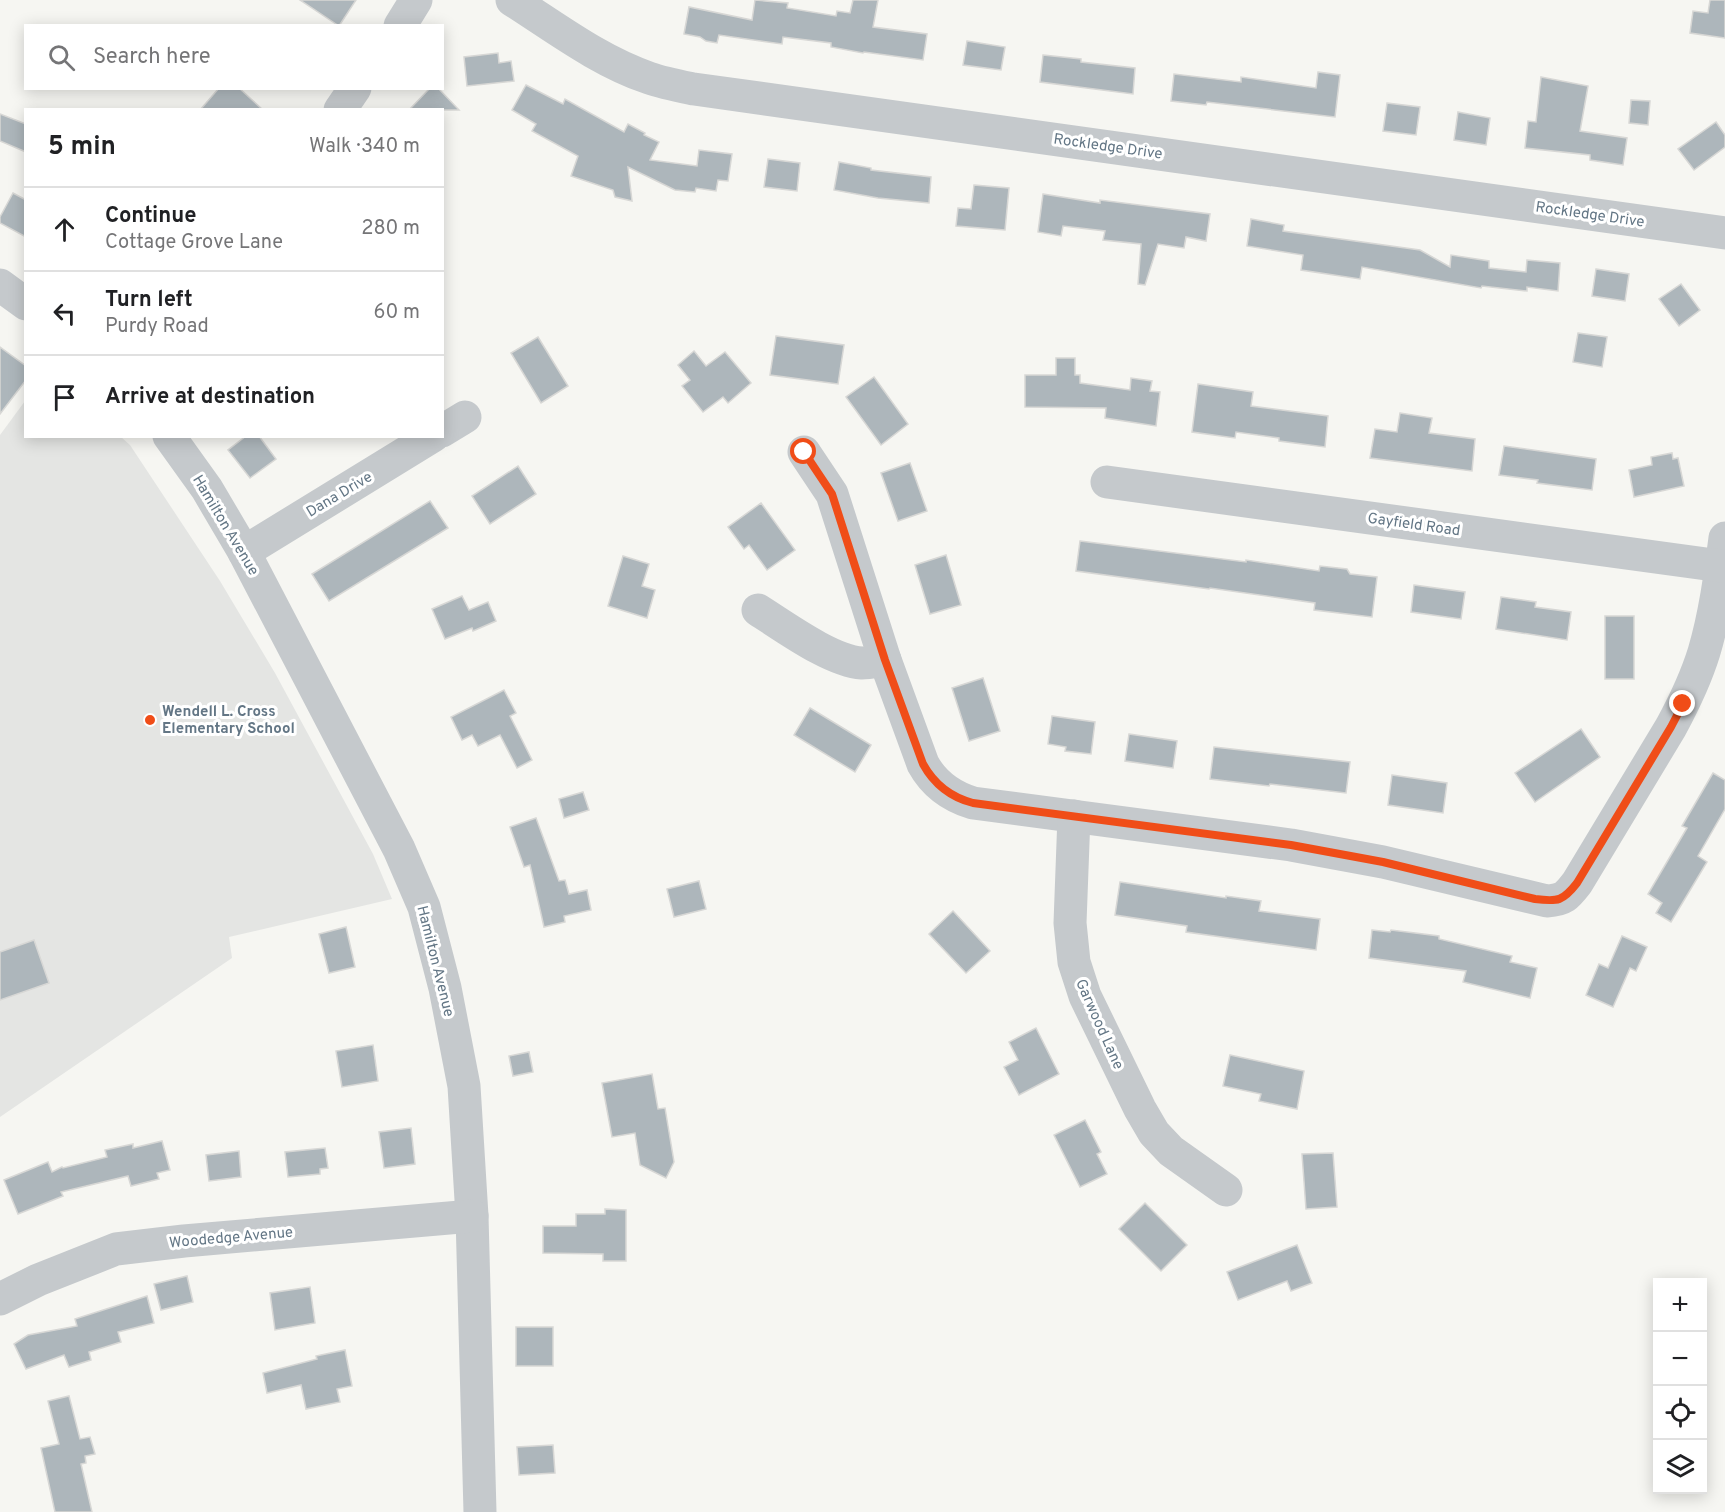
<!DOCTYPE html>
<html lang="en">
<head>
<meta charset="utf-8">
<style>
  :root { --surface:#fff; --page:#f6f6f6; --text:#202124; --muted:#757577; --line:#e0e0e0 }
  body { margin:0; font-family:Overpass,sans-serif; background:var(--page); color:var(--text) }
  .controls { position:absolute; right:18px; bottom:18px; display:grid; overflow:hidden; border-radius:0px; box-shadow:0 3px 15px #0003 }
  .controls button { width:54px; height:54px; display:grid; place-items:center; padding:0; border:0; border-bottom:2px solid var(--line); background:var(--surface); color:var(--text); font:30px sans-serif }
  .stop { position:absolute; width:18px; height:18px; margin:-14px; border:4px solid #f04d18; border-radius:50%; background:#fff }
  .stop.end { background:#f04d18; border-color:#fff; box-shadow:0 2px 6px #0008 }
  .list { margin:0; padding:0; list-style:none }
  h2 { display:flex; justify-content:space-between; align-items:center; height:78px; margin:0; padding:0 24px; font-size:26px }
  h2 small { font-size:20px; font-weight:400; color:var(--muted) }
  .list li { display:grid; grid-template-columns:39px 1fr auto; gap:18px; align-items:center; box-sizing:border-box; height:84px; padding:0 24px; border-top:2px solid var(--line) }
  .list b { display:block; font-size:22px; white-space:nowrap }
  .list p { margin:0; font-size:20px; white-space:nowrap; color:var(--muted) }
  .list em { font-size:20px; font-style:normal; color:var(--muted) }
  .icon { flex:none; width:33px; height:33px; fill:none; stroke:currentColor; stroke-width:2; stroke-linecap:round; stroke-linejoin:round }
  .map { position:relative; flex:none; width:1725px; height:1512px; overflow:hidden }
  .search { position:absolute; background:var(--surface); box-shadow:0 3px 15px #0003; left:24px; top:24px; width:420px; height:66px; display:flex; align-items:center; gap:15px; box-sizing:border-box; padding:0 21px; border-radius:0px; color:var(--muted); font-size:22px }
  .panel { position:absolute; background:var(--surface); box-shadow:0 3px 15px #0003; left:24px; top:108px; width:420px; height:330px; border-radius:0px }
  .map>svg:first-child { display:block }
  .built { fill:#e4e5e3 }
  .building { fill:#adb6bb; stroke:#d7d7d5; stroke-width:1.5 }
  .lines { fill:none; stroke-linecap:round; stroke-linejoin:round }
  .minor { stroke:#c5c9cc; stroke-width:33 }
  .route { stroke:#f04d18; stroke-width:8 }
  .poi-dot { fill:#f04d18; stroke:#fff; stroke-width:2 }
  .labels { text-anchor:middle; stroke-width:6; stroke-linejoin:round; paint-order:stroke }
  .street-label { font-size:15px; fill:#637685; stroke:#fff }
  .poi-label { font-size:15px; font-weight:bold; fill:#637685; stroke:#fff; text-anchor:start }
</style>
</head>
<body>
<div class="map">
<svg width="1725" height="1512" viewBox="0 0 1725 1512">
  <rect width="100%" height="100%" fill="#f6f6f2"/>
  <polygon class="built" points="25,401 26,436 121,437 130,445 220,581 275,673 373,854 392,899 229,937 232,958 0,1117 0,435"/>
  <g class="building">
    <polygon points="300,0 356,0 339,26"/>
    <polygon points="755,0 788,3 787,8 836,16 837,11 850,13 853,0 878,0 873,27 927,34 923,60 864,52 863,53 831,47 831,43 783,37 782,44 719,35 717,43 706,41 700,37 684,34 689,7 752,20"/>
    <polygon points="1710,0 1725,0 1725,38 1690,33 1693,11 1708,13"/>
    <polygon points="967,41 1005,47 1001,70 963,65"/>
    <polygon points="498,53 499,63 511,61 514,81 467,86 464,57"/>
    <polygon points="1043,55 1081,59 1081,62 1135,68 1133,94 1040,82"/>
    <polygon points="1318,72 1340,75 1335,117 1207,102 1206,105 1171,101 1174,74 1241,82 1241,77 1316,88"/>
    <polygon points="1541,77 1588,86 1580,131 1627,138 1623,165 1590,160 1590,155 1525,148 1528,121 1536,122"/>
    <polygon points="526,85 563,104 565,99 624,132 628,124 645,133 644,135 659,142 650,160 697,166 699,150 732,154 728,181 718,180 716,191 696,188 695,192 675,190 628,167 632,201 615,197 613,190 571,176 578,156 532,131 536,124 512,110"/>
    <polygon points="219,88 239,88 263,110 200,110"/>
    <polygon points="430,88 438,88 459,110 409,110"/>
    <polygon points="1631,100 1650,101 1648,125 1629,123"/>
    <polygon points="1387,103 1420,107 1416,135 1383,131"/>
    <polygon points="1458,112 1490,118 1486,145 1454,140"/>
    <polygon points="0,114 26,124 26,152 0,141"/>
    <polygon points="1716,122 1725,135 1725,147 1694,170 1678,149"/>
    <polygon points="768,159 800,163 797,191 764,187"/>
    <polygon points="839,162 871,168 871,170 931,177 929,203 878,198 834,190"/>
    <polygon points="974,185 1009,188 1005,230 956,226 958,208 971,209"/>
    <polygon points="13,193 26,200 26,237 0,223 0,217"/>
    <polygon points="1043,194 1100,203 1100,200 1210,214 1206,241 1186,237 1184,248 1158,244 1145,285 1138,284 1141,244 1103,240 1105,231 1063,226 1061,236 1038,232"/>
    <polygon points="1251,219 1284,225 1283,231 1420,250 1450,267 1451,255 1489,261 1489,268 1526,272 1527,260 1560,263 1558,291 1527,287 1527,291 1482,286 1481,288 1362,267 1360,279 1301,270 1303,255 1247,246"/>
    <polygon points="1596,269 1629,274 1625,301 1592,296"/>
    <polygon points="1681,284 1700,310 1679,326 1659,299"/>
    <polygon points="1578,333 1607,337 1602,367 1573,362"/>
    <polygon points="776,336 844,345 838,384 770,375"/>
    <polygon points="538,337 568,386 541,403 511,353"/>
    <polygon points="0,347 26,366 26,380 0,414"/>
    <polygon points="694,351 706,366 725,352 751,383 728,403 723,397 703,412 682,386 690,380 678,365"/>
    <polygon points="1056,358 1075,358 1075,375 1080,375 1080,383 1130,390 1131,378 1152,381 1150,391 1160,392 1156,426 1105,418 1106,408 1025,407 1025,375 1056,375"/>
    <polygon points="874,377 908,424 881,445 846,397"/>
    <polygon points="1198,384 1253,392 1251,406 1328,416 1325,447 1279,441 1279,438 1236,432 1235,438 1192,432"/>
    <polygon points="1400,413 1432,418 1429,433 1475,439 1472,471 1370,458 1375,429 1397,432"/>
    <polygon points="246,436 259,436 276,459 250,478 228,450"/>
    <polygon points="1504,446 1596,459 1592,490 1537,483 1538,480 1499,475"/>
    <polygon points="1672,453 1673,459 1678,458 1684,486 1634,497 1629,470 1652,465 1651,457"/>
    <polygon points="910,463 927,511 898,521 881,473"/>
    <polygon points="518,466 536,494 490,524 472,496"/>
    <polygon points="430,501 448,528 329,601 312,574"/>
    <polygon points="761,503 795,550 767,570 749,545 744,549 728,527"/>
    <polygon points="1080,541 1246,562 1246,560 1319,571 1320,566 1347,569 1350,574 1377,577 1372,617 1314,610 1315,603 1210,588 1209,589 1076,571"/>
    <polygon points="946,555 961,605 930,614 915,565"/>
    <polygon points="623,556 649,564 642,586 655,590 647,618 608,606"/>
    <polygon points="1414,585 1465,592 1461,619 1411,612"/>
    <polygon points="462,596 469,610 488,602 496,621 473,631 472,628 445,639 432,609"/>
    <polygon points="1501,597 1536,602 1535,607 1571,612 1567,640 1496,629"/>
    <rect x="1605" y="616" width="29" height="63"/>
    <polygon points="983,678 1000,731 969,741 952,688"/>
    <polygon points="504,690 516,713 510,716 532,760 517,768 500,735 478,746 472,735 462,740 451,717"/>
    <polygon points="810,708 871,745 855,772 794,735"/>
    <polygon points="1052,716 1095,722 1091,754 1065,751 1066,747 1048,744"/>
    <polygon points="1581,729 1600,757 1535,802 1515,773"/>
    <polygon points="1129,734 1177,741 1173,768 1125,761"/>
    <polygon points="1214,747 1350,762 1346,793 1270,784 1269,786 1210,779"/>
    <polygon points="1713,773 1725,780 1725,809 1698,856 1707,862 1671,922 1656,913 1662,903 1648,894 1687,828 1682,826"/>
    <polygon points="1392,775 1447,783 1443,813 1388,805"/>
    <polygon points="583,792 589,810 564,818 559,799"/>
    <polygon points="536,818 559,881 565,880 569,894 587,890 591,910 564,916 565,922 544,927 530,865 524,867 510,827"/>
    <polygon points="699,881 706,909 674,917 667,889"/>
    <polygon points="1120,882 1226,898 1226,896 1261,901 1259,911 1320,919 1316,950 1186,932 1187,926 1115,915"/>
    <polygon points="953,911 990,951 966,973 929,934"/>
    <polygon points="346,927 355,967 329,973 319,934"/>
    <polygon points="1372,930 1390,932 1391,930 1439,936 1439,939 1512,956 1510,962 1537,968 1530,998 1463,982 1466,971 1369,958"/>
    <polygon points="1622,936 1647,947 1636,971 1630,968 1613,1007 1586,995 1599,964 1608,968"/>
    <polygon points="34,940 49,983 0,1000 0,952"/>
    <polygon points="1036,1028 1059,1074 1019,1095 1004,1067 1018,1060 1009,1042"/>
    <polygon points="373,1045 378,1081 342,1087 336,1051"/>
    <polygon points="529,1052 533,1072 513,1076 509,1056"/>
    <polygon points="1230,1055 1304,1071 1297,1109 1259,1101 1261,1094 1223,1086"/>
    <polygon points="652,1074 658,1109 665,1108 674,1162 666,1178 640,1165 635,1133 612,1137 602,1083"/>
    <polygon points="1085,1120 1101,1152 1097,1154 1107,1174 1080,1187 1054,1135"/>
    <polygon points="411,1128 415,1164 384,1168 379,1132"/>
    <polygon points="162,1141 170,1170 157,1173 159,1179 131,1186 128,1176 61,1192 63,1196 18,1214 4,1180 48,1162 52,1172 62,1167 63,1168 107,1157 105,1150 133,1144 133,1148"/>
    <polygon points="325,1148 328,1168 320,1169 320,1174 288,1177 285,1152"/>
    <polygon points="239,1151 241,1177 209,1181 206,1155"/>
    <polygon points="1333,1153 1337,1207 1306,1209 1302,1154"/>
    <polygon points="1145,1203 1187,1245 1161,1271 1119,1229"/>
    <polygon points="605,1209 626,1210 626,1261 603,1261 603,1254 543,1253 543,1226 576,1226 576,1214 605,1214"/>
    <polygon points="1297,1245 1312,1283 1291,1291 1287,1281 1238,1300 1227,1272"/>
    <polygon points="187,1276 193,1302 161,1310 154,1284"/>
    <polygon points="310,1287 315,1323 275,1330 270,1293"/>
    <polygon points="147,1296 154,1323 118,1332 121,1342 89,1352 91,1360 69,1367 64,1355 26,1369 14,1344 28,1335 77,1326 75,1319"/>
    <rect x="516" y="1327" width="37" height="39"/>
    <polygon points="345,1350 352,1386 337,1389 340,1402 306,1409 301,1385 267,1393 263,1373 317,1359 316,1356"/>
    <polygon points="69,1396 80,1439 90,1437 95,1454 85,1456 86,1463 81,1464 92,1512 55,1512 41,1448 59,1444 48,1401"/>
    <polygon points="553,1445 555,1473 519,1475 517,1447"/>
  </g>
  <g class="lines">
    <g class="minor">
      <path d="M512 0C556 28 599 61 649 78 663 83 679 86 694 89L1725 233"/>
      <polyline points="400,26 416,0"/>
      <polyline points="340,110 355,88"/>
      <polyline points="0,285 26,304"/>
      <polyline points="442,431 465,417"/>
      <polyline points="169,436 207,489 244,552 399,849 424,907 445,988 464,1086 472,1216 480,1512"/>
      <path d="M804 452 832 494 885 660 923 764C934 784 950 796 973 803L1291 845 1383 862 1547 901C1564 900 1567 896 1577 883L1671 727C1684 703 1696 678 1704 652 1715 615 1720 576 1725 538"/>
      <polyline points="1107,482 1721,566"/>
      <polyline points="244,552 433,436"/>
      <path d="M758 610C785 627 831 661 862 663 869 663 878 661 885 660"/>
      <polyline points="1074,816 1070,923 1074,962 1085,996 1140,1109 1154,1133 1171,1151 1226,1190"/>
      <polyline points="0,1299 38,1280 116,1249 184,1241 472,1216"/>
    </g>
  </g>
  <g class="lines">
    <path class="route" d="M804 452 832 494 885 660 923 764C934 784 950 797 973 803L1291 845 1383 862 1535 899C1558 902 1563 901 1577 883L1671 727 1683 704"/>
  </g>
  <circle class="poi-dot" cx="150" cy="720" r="6"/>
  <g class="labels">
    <g class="street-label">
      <text transform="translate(1108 146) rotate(8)" y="5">Rockledge Drive</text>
      <text transform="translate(1590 214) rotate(8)" y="5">Rockledge Drive</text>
      <text transform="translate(339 494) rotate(-31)" y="5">Dana Drive</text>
      <text transform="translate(1414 524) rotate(8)" y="5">Gayfield Road</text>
      <text transform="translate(226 525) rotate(59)" y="5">Hamilton Avenue</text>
      <text transform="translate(436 961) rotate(76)" y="5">Hamilton Avenue</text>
      <text transform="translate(1100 1024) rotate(66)" y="5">Garwood Lane</text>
      <text transform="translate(231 1237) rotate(-5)" y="5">Woodedge Avenue</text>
    </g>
    <g class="poi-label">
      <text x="162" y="716">Wendell L. Cross<tspan x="162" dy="17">Elementary School</tspan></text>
    </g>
  </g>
</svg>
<div class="controls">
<button>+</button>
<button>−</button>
<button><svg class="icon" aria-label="locate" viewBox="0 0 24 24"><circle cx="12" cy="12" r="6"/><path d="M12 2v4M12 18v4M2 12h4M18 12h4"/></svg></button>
<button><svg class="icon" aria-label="layers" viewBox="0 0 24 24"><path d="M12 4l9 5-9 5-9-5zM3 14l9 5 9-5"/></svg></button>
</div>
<div class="stop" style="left:804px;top:452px"></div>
<div class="stop end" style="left:1683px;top:704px"></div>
<div class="search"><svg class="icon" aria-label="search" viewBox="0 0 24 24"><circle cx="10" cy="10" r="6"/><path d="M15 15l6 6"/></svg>Search here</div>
<section class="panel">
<h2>5 min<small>Walk · 340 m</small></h2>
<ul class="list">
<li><svg class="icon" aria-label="ahead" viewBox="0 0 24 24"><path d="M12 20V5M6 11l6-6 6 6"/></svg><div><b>Continue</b><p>Cottage Grove Lane</p></div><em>280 m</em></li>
<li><svg class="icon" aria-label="left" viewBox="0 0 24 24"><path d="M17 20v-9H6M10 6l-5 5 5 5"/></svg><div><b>Turn left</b><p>Purdy Road</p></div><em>60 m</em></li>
<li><svg class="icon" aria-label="arrive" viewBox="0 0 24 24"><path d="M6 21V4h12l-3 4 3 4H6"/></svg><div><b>Arrive at destination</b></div></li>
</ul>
</section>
</div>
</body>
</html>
